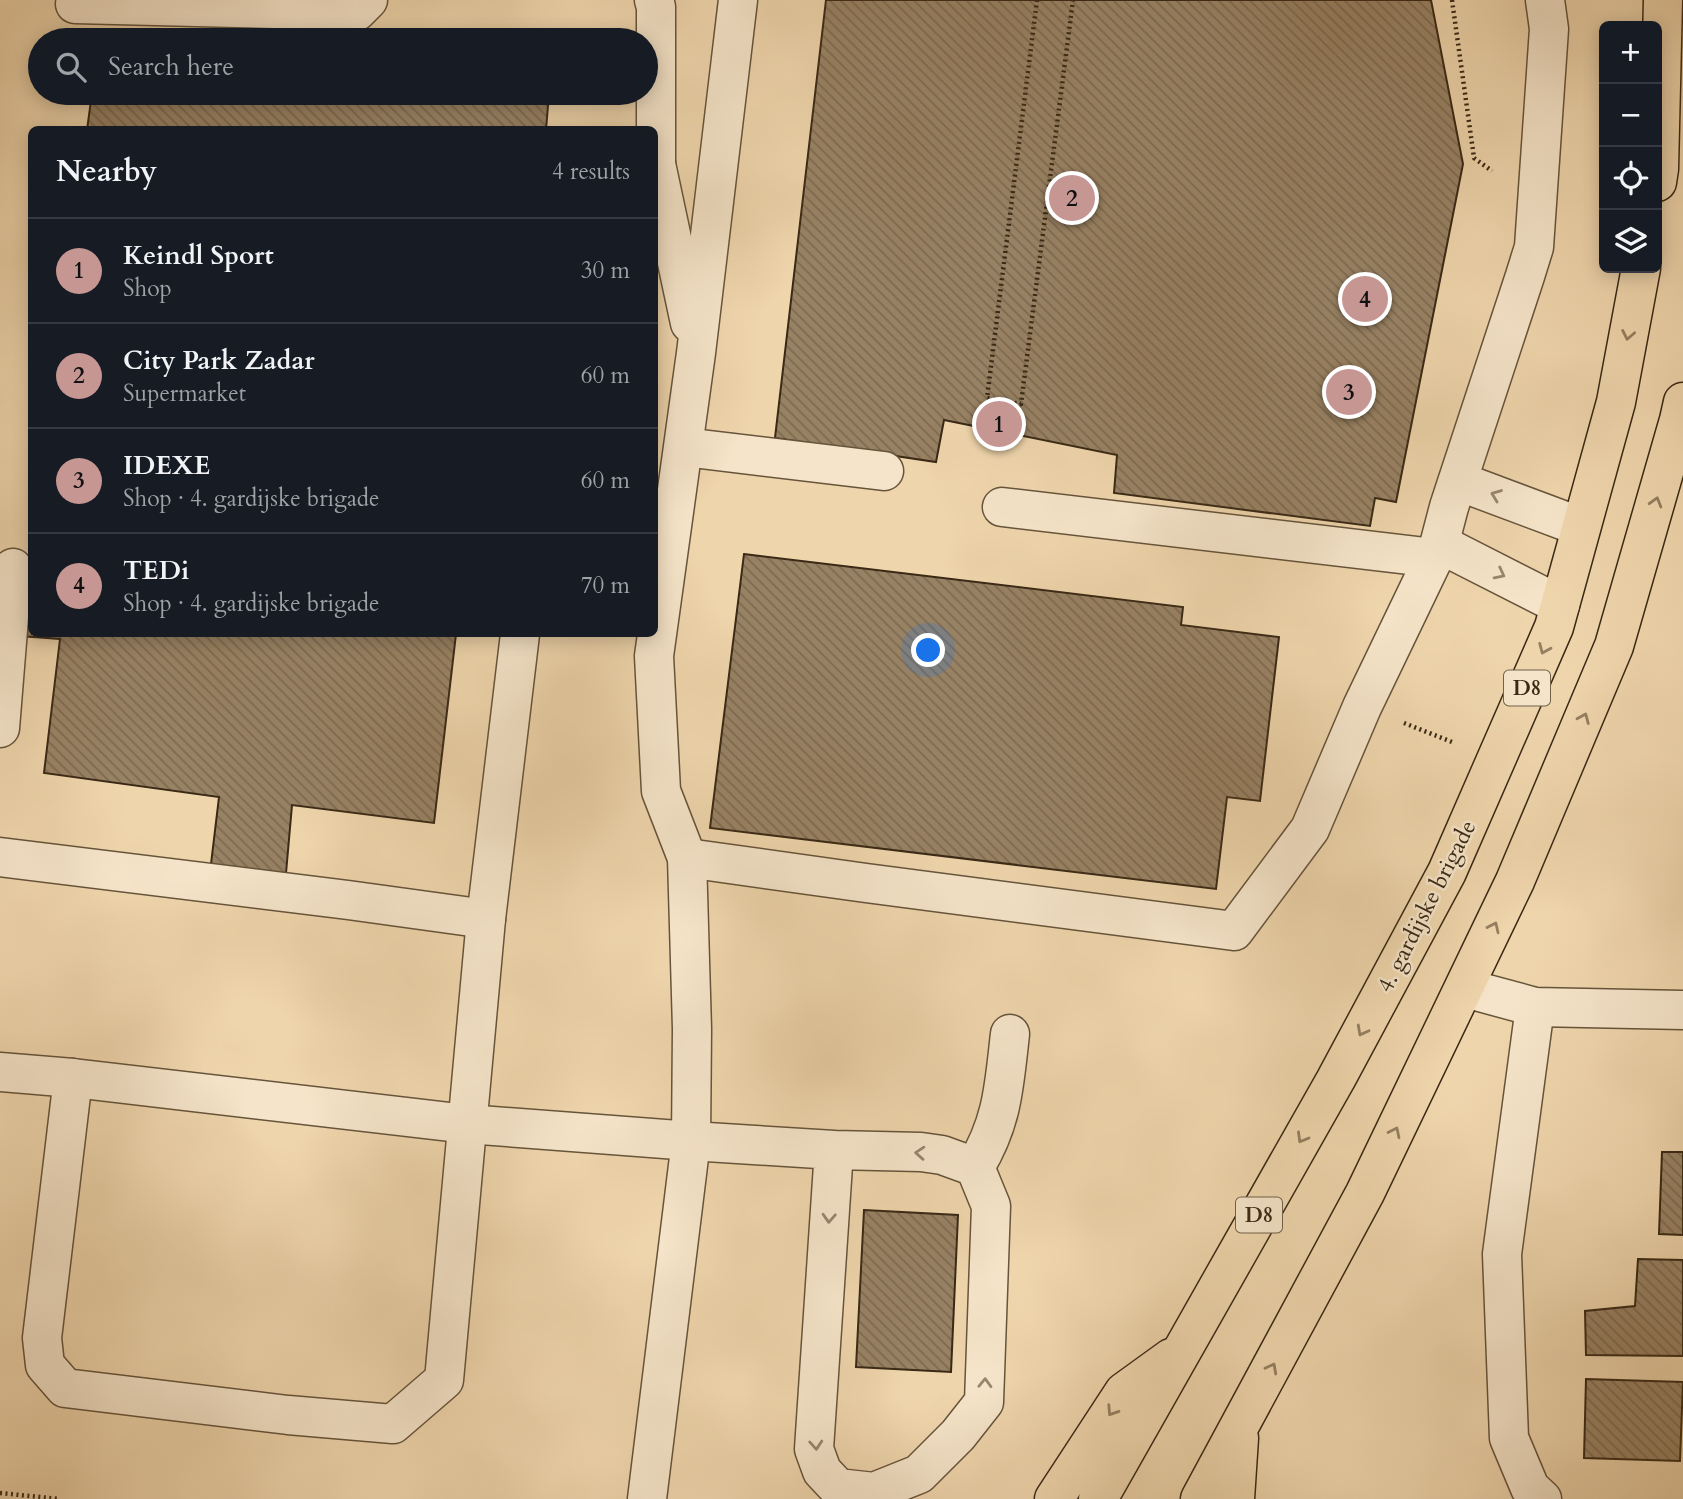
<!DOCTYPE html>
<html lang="en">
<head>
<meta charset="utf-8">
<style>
  :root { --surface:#171b24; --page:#242831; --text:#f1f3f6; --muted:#9ea1a6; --line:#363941; --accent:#c59692 }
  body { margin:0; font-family:Cardo,serif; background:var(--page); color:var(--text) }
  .controls { position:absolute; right:21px; top:21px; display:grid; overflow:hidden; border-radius:10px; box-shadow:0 4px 18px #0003 }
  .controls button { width:63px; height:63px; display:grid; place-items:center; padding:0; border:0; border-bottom:2px solid var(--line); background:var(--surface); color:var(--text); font:35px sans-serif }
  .you { position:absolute; left:929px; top:651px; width:24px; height:24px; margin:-18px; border:5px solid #fff; border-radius:50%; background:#1a73e8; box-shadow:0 0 0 10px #1a73e833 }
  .badge { display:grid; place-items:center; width:46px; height:46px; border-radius:50%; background:var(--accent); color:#111; font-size:23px; font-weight:700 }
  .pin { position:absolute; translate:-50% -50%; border:4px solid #fff; box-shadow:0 2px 7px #0006 }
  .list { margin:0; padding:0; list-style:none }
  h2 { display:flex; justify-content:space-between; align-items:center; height:91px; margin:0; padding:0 28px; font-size:30px }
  h2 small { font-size:23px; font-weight:400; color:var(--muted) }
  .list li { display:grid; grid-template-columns:46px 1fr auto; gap:21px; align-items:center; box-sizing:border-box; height:105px; padding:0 28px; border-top:2px solid var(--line) }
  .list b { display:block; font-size:26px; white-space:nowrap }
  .list p { margin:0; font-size:23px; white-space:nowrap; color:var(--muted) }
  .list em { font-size:23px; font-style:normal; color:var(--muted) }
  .icon { flex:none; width:38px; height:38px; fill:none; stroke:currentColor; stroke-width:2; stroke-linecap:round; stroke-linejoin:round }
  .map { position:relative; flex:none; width:1683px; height:1499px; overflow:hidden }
  .search { position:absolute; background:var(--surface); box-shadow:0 4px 18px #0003; left:28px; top:28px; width:630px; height:77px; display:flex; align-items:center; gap:18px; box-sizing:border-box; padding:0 24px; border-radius:38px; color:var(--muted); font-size:26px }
  .panel { position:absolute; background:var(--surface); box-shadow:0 4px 18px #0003; left:28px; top:126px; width:630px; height:511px; border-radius:10px }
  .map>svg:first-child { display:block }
  .building { fill:url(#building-back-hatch); stroke:#392915; stroke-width:2 }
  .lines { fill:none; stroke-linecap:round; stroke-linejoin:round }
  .minor-casing { stroke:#66543b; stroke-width:41 }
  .major-casing { stroke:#392915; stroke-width:41 }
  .path { stroke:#392915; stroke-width:4.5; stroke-dasharray:2 3.5; stroke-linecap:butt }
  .minor { stroke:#f5e4c9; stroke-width:38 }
  .major { stroke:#efd5ac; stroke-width:38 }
  .oneway { stroke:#947f60 }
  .oneway2 { stroke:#97866f }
  .labels { text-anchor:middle; stroke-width:5; stroke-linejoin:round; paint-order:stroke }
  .shield { fill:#f5e4c9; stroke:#71614b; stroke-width:2 }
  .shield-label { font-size:21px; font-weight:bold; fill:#392915 }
  .street-label { font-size:23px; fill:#392915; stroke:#f5e4c9 }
</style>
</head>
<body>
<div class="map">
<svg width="1683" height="1499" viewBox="0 0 1683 1499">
  <defs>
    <pattern id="building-back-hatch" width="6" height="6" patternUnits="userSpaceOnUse" patternTransform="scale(1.75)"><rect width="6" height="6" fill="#988264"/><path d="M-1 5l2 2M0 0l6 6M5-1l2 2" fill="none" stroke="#7d6a51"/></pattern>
  </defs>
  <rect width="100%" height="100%" fill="#efd5ac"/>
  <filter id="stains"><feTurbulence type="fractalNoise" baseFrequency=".00286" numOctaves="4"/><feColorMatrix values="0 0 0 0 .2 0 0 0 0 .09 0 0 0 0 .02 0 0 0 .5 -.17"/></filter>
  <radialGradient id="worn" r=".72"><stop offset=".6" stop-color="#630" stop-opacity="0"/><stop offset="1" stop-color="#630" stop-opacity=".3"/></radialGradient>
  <g class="building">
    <polygon points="826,0 1431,0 1463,164 1396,502 1375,498 1370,526 1114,493 1117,455 944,420 936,462 775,438"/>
    <polygon points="92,93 549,93 546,130 87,130"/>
    <polygon points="32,550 32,634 456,634 434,823 292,805 284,896 208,889 219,797 44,773 60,639 20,636"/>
    <polygon points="744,554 1183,607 1181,625 1279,637 1260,801 1227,797 1216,889 710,828"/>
    <polygon points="1662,1152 1683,1152 1683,1235 1659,1234"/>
    <polygon points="864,1210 958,1215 951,1372 856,1367"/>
    <polygon points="1638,1259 1683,1260 1683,1356 1586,1355 1585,1311 1635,1306"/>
    <polygon points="1586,1379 1683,1382 1680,1461 1584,1458"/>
  </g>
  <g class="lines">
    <g class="minor-casing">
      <g id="minor">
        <polyline points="654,0 656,7 656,164 654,166"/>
        <polyline points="75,4 357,11 368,0"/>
        <polyline points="656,164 690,323"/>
        <polyline points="684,447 884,471"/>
        <polyline points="1458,481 1581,527"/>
        <polyline points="1002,507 1434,558"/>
        <polyline points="1440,544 1560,605"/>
        <polyline points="0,728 13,568"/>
        <polyline points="0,857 348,900 486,919"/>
        <polyline points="687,858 866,883 1234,931 1310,829 1362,707 1438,549 1449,507 1525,276 1534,247 1549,29 1545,0"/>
        <polyline points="1465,988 1535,1007 1683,1010"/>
        <polyline points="1535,1007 1502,1254 1509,1438 1530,1488 1542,1499"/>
        <polyline points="0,1072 73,1078 467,1124 691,1141 834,1150 921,1152 942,1155 975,1167 991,1206 984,1402 958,1435 919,1474 874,1492 838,1488 822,1471 814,1449 834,1150"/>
        <polyline points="73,1078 42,1338 45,1365 65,1388 288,1415 393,1424 444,1380 486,919 520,634"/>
        <path d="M975 1167C1003 1121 1004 1086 1010 1034"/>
        <polyline points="647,1499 691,1141 692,1029 687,858 661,791 654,656 696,353 738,0"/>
      </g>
    </g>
    <g class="major-casing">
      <g id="major">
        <polyline points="1657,182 1659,169 1663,0"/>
        <polyline points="1054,1499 1124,1392 1171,1358"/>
        <polyline points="1098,1499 1336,1079 1447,872 1554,627 1616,402 1641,268"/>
        <polyline points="1200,1499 1365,1193 1515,881 1614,646 1679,420 1683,402"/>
        <polyline points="1235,1499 1239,1438"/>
      </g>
    </g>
    <g class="path">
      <polyline points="1037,0 987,398 1021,404 1073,0"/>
      <polyline points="1452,0 1474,158 1492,171"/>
      <polyline points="1404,723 1452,742"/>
      <polyline points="0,1493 60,1499"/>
    </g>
    <use href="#minor" class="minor"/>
    <use href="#major" class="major"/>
  </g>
  <defs><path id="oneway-chevron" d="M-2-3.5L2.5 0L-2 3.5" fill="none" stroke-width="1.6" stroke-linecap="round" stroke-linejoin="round" transform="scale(1.75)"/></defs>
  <g class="oneway">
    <use href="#oneway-chevron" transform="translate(1628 335) rotate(101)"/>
    <use href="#oneway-chevron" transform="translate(1656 502) rotate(-74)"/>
    <use href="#oneway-chevron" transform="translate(1544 649) rotate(113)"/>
    <use href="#oneway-chevron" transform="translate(1584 718) rotate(-67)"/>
    <use href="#oneway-chevron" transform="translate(1494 927) rotate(-65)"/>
    <use href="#oneway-chevron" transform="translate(1362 1031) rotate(118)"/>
    <use href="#oneway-chevron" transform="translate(1395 1132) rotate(-64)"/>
    <use href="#oneway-chevron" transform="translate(1302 1138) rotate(120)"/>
    <use href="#oneway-chevron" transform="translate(1272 1368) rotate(-62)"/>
    <use href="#oneway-chevron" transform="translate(1112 1411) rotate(123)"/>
  </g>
  <g class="oneway2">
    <use href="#oneway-chevron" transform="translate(1496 495) rotate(-159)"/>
    <use href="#oneway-chevron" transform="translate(1500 574) rotate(27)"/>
    <use href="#oneway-chevron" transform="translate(920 1153) rotate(-176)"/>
    <use href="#oneway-chevron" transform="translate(829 1218) rotate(93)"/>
    <use href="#oneway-chevron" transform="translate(985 1383) rotate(-88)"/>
    <use href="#oneway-chevron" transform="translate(816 1445) rotate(86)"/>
  </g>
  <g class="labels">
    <g class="shield">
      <rect x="1504" y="670.5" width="46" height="35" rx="5"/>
      <rect x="1236" y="1197.5" width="46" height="35" rx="5"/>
    </g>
    <g class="shield-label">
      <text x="1527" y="695">D8</text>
      <text x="1259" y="1222">D8</text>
    </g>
    <g class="street-label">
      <text transform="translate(1426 906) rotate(-63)" y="8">4. gardijske brigade</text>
    </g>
  </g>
  <rect width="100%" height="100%" filter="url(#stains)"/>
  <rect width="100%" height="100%" fill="url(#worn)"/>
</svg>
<div class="controls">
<button>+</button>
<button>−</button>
<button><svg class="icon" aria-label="locate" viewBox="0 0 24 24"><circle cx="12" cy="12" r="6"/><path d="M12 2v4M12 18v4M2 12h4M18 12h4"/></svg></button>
<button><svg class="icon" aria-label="layers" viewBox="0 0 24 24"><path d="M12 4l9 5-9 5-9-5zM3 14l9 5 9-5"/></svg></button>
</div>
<div class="you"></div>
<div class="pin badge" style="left:999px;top:424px">1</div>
<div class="pin badge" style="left:1072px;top:198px">2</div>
<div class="pin badge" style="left:1349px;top:392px">3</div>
<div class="pin badge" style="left:1365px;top:299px">4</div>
<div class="search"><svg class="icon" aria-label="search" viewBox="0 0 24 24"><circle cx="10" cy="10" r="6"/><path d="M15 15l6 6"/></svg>Search here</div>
<section class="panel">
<h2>Nearby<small>4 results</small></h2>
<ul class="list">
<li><span class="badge">1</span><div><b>Keindl Sport</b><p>Shop</p></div><em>30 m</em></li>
<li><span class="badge">2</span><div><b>City Park Zadar</b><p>Supermarket</p></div><em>60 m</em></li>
<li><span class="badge">3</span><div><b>IDEXE</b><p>Shop · 4. gardijske brigade</p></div><em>60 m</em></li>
<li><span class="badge">4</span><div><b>TEDi</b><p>Shop · 4. gardijske brigade</p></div><em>70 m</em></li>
</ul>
</section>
</div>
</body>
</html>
